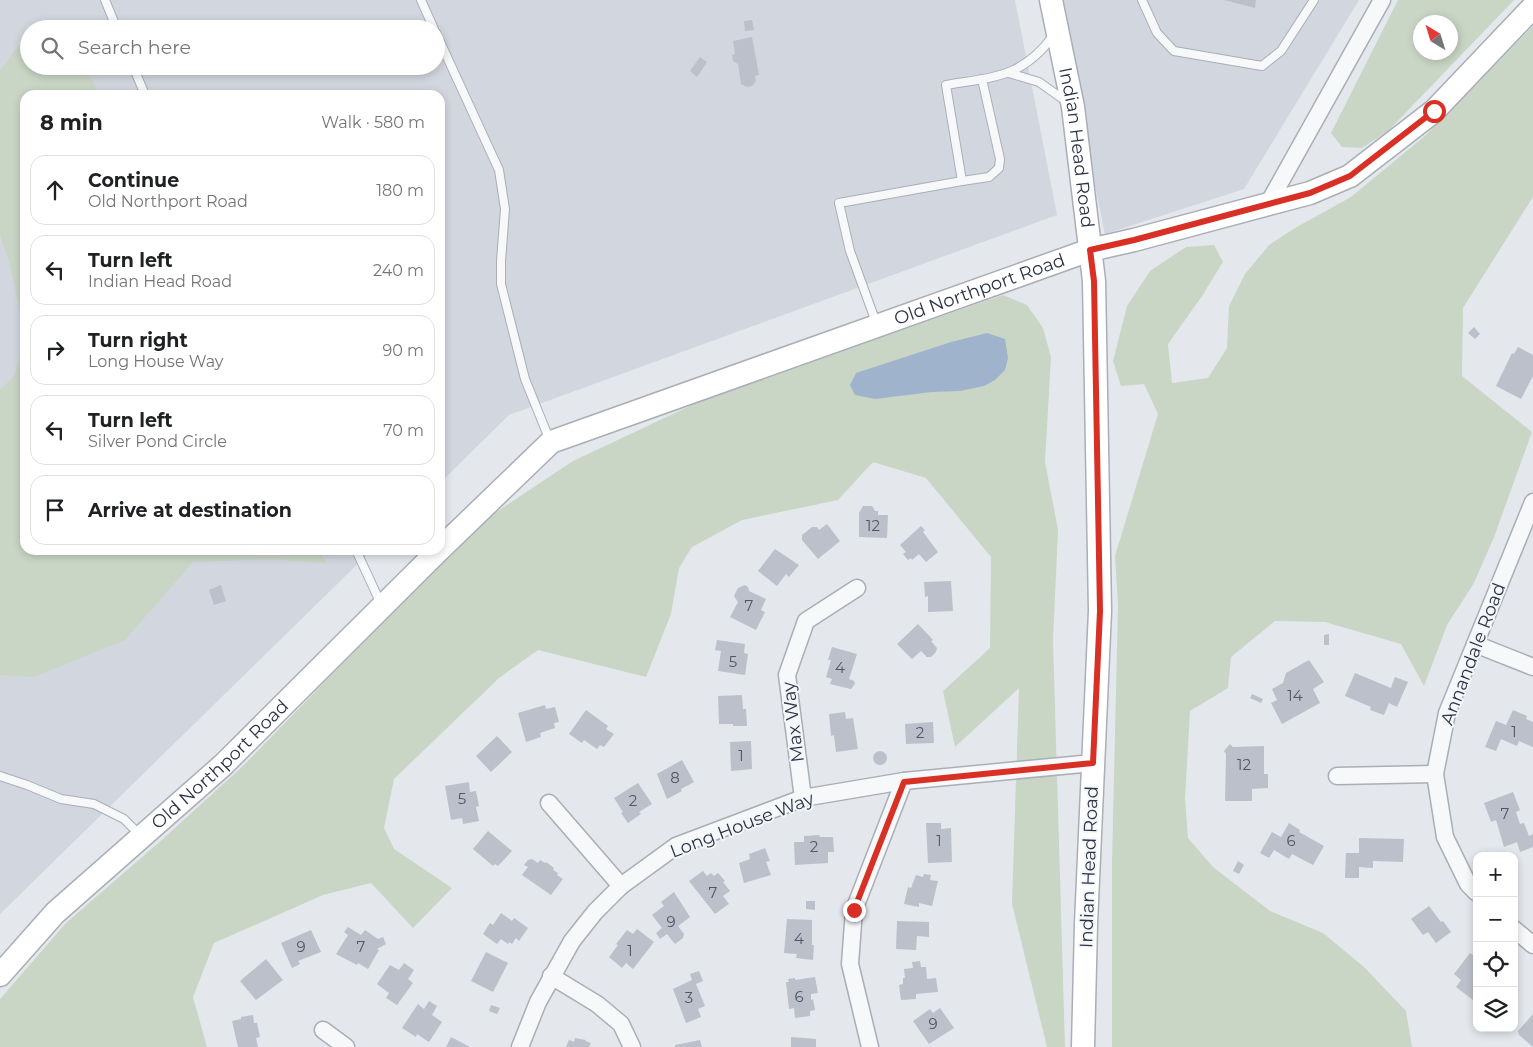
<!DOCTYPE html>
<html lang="en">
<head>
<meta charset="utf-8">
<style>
  :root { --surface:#fff; --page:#f2f2f2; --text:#202124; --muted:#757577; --line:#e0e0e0 }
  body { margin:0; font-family:Montserrat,sans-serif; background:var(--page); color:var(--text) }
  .controls { position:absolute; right:15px; bottom:15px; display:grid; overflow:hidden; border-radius:10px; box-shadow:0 2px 8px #0003 }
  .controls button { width:45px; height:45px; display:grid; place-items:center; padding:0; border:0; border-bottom:1px solid var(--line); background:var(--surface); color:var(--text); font:25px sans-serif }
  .compass { position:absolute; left:1413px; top:15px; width:45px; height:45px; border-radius:50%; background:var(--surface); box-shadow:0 2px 8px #0003; rotate:322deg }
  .stop { position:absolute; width:15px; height:15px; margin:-11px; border:4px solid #d93025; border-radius:50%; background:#fff }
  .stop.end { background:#d93025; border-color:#fff; box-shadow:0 1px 5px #0008 }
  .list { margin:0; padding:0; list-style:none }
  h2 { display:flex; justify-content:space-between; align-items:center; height:65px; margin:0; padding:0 20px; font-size:21px }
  h2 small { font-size:16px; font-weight:400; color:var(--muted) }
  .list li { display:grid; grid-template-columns:32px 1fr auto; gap:15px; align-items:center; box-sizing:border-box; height:70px; margin:0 10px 10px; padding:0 10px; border:1px solid var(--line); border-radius:15px }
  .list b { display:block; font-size:19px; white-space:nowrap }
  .list p { margin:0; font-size:16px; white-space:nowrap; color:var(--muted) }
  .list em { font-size:16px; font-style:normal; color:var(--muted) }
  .icon { flex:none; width:28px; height:28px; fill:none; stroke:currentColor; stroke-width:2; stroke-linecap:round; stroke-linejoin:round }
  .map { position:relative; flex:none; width:1533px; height:1047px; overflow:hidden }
  .search { position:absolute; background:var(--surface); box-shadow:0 2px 8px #0003; left:20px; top:20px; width:425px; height:55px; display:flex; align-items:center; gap:12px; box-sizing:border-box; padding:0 18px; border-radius:28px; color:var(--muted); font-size:19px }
  .panel { position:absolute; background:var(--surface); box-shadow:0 2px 8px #0003; left:20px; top:90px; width:425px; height:465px; border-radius:15px }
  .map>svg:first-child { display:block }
  .built { fill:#d2d6de; fill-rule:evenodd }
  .green { fill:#c9d6c5; fill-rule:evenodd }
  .water { fill:#9fb4cc }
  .building { fill:#bbc0ca }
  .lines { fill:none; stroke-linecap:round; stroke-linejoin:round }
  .lane-casing { stroke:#a9aeb7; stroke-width:10 }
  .street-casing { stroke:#a9aeb7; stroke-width:19 }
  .secondary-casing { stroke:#a9aeb7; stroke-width:25 }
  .lane { stroke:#f7f8fa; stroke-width:8 }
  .street { stroke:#f7f8fa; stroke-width:16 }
  .secondary { stroke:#fff; stroke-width:22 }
  .route { stroke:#d93025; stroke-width:6 }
  .labels { text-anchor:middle; stroke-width:4; stroke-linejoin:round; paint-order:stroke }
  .number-label { font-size:15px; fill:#4f5766 }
  .street-label { font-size:18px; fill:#2b3445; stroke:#f4f6f9 }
</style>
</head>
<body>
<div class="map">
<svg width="1533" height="1047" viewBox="0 0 1533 1047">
  <rect width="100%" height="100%" fill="#e4e7ec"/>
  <g class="built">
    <path d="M0 0H1015L1057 215 509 415 440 483V95H25V550H372L0 914ZM29 29H436V66H29Z"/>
    <polygon points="1056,0 1359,0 1244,189 1105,234"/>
  </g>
  <g class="green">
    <path d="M1398 0H1514L1388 131 1362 148 1342 147 1331 133ZM1420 22H1450V52H1420Z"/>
    <polygon points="1533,26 1533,197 1463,308 1462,376 1532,432 1494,537 1474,583 1447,625 1424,686 1401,644 1325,622 1275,621 1231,657 1228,688 1190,711 1185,799 1188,838 1213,867 1270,911 1323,933 1364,967 1406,1011 1412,1047 1112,1047 1112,863 1118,605 1115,556 1158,414 1144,384 1121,386 1113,361 1127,306 1150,271 1186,247 1214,245 1223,262 1202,296 1168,344 1172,383 1208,378 1227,348 1229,306 1245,274 1269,245 1295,228 1351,197 1426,135"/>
    <polygon points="29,39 29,66 85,66 99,95 25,95 25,333 9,261 0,235 0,71 19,45"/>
    <polygon points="1003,295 1027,305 1043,328 1051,357 1045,462 1058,530 1053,640 1065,1047 1047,1047 1012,904 1019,688 955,747 943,691 990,648 991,557 926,478 873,462 838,500 742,520 692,547 679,568 671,614 646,677 538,650 499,678 394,779 384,828 394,849 452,888 413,928 371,883 323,895 214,943 193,997 207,1047 0,1047 0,999 66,923 164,838 244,765 409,595 489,517 573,461 707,398"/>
    <polygon points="25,337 25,550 319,550 326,563 272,559 193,562 125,640 34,677 0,675 0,390 15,375"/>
  </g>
  <polygon class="water" points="987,333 1005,339 1008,358 1005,370 995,380 984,386 960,391 932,392 875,399 855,395 850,385 856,373 951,342"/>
  <g class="building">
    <polygon points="1224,0 1256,0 1255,8"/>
    <polygon points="752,20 754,30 745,31 744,21"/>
    <polygon points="752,37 759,75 755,76 756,81 752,86 747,87 741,84 738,64 733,61 732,55 735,54 733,41"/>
    <polygon points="700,57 707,62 697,77 690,71"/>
    <polygon points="1474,327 1480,334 1475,339 1468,333"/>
    <polygon points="1518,347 1533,355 1533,376 1521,399 1496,386 1512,353 1514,354"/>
    <polygon points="863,506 872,506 875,511 878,511 878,515 888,515 887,538 859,537 859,513"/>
    <polygon points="827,524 840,541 818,559 802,540 802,535 812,527 817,527 819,530"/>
    <polygon points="921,526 925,530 923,532 938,552 926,562 919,554 912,560 911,558 908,560 903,554 906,552 900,545"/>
    <polygon points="775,549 799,565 789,577 786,574 777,586 758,571"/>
    <polygon points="951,581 953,611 928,612 928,596 925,597 924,582"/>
    <polygon points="221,585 226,601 214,605 209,590"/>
    <polygon points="745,585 748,587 749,591 766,599 761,610 765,612 756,630 730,617 738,602 734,596 738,588"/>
    <polygon points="918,624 933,640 931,641 937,648 936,652 931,657 927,657 921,651 912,659 897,644"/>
    <polygon points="1329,634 1329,645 1324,645 1324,635"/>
    <polygon points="717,640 745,644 744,653 748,654 745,675 718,671 721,651 715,650"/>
    <polygon points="832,647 857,654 849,679 854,681 855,684 851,689 830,684 832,679 826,677 831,660 828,660"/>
    <polygon points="1309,660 1324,682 1313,689 1320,703 1282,724 1271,703 1277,700 1272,689 1283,683 1286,673"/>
    <polygon points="1355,673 1391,688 1395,677 1408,682 1397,707 1389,703 1384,715 1370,710 1371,707 1345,696"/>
    <polygon points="1252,694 1263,699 1261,703 1250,698"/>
    <polygon points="742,695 743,709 746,709 747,726 733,726 733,724 719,724 718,696"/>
    <polygon points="545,705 546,709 555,707 559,722 554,723 555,728 540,733 541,737 526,742 518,713"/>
    <polygon points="586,710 608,726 606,729 614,734 604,747 600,745 597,749 584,740 582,743 569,734"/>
    <polygon points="1513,710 1527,716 1526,719 1533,722 1533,747 1519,741 1517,746 1501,739 1496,751 1485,747 1496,721 1506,725"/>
    <polygon points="845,712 846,719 853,718 858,749 836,752 834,735 831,736 829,714"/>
    <polygon points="933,722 934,743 906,744 905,724"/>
    <polygon points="497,736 512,752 491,772 476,756"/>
    <polygon points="751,741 752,769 731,771 730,742"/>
    <polygon points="1230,744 1233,747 1264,746 1264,774 1268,774 1268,788 1252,789 1252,801 1225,801 1226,754 1224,751"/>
    <circle cx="880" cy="758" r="7"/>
    <polygon points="682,760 694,782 681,789 682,791 667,799 657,774"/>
    <polygon points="469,782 470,792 476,791 479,806 476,807 479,821 463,824 462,818 451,820 445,786"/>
    <polygon points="638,783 652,804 639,812 641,814 628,823 621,813 623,812 614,798"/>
    <polygon points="1513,792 1520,810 1516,812 1520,824 1524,823 1529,836 1533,834 1533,847 1520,852 1517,842 1504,847 1496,820 1491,822 1484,803"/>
    <polygon points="926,823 941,823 941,829 951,828 952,862 928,863"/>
    <polygon points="1289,823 1300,830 1299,832 1324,846 1313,865 1292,854 1289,859 1274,850 1269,858 1260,853 1272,832 1281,837"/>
    <polygon points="488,831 512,851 498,866 495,864 493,866 473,849"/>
    <polygon points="819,835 820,837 833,837 834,852 828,852 828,863 795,865 794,842 804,842 804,836"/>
    <polygon points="1359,838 1404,839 1403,862 1373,861 1373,868 1359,867 1359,878 1345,878 1346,853 1359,853"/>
    <polygon points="765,848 770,861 766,862 771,875 744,883 739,863 750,859 749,854"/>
    <polygon points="532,859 538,863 540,860 545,863 546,862 554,868 553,870 558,873 557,875 563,879 551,895 522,875 528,867 524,865 528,860"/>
    <polygon points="1238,861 1244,865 1239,874 1233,871"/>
    <polygon points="703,871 707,876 711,873 714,876 718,873 725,881 723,882 730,891 723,896 729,904 715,914 689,881"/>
    <polygon points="924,874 931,875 930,880 938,881 932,906 919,903 919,907 904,904 908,887 911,888 916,875 923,877"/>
    <polygon points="674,892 690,917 678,926 684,934 683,938 675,944 667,934 660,939 656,933 662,928 652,915 664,906 661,902"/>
    <polygon points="806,901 815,901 815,910 806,909"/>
    <polygon points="1429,906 1441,922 1443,921 1451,932 1436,943 1428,932 1423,935 1411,919"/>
    <polygon points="501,913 512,921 514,918 528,928 519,941 516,938 512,944 509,942 508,944 501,939 497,944 483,934 490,923 493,925"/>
    <polygon points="787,919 812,920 812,945 814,945 813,960 796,958 797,954 784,953"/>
    <polygon points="897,921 929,922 929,937 917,936 916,950 896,949"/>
    <polygon points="348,927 361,935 365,930 378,939 383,937 386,944 377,949 379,950 368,969 358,963 357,965 336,954 348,935 344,932"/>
    <polygon points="637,929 654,942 633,969 626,963 622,968 609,957 618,945 616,944 627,930 633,934"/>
    <polygon points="311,930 321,952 298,961 300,964 292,968 281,943"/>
    <polygon points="486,952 508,963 493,992 471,981"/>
    <polygon points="1470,953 1477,958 1477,994 1473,1000 1456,987 1461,980 1454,974"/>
    <polygon points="266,959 283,980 256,1000 240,981"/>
    <polygon points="920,961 921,967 926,967 927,979 936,978 938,992 916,994 916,999 901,1000 899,985 903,984 903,978 905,978 904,969 913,968 912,962"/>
    <polygon points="404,963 414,970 408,979 413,983 397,1005 386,998 389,993 377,984 390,965 399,970"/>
    <polygon points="699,971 703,981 696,984 705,1006 698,1009 701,1017 686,1023 673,989 692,980 690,974"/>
    <polygon points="815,977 818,993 811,994 811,1000 813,999 815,1010 810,1011 810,1016 795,1018 794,1008 789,1009 786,982 789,982 788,979 795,978 795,980"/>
    <polygon points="429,1001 437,1006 432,1015 442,1022 429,1042 417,1034 416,1037 402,1028 418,1004 424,1009"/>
    <polygon points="491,1005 500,1008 497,1014 489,1011"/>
    <polygon points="940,1008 954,1028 929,1044 913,1021 930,1009 933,1013"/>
    <polygon points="1533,1014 1533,1047 1519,1035 1518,1031"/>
    <polygon points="253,1015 254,1023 257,1023 260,1037 256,1038 258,1047 238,1047 232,1021 241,1019 241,1017"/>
    <polygon points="451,1037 470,1047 446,1047"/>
    <polygon points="791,1037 816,1039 816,1047 791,1047"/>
    <polygon points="575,1038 586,1040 585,1041 591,1043 589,1047 566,1047 569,1040 574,1042"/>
    <polygon points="700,1040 702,1047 675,1047 675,1045"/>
  </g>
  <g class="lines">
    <g class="lane-casing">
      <g id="lane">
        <polyline points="105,0 117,29"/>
        <polyline points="421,0 434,29"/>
        <polyline points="1142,0 1157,33 1174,51 1262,66 1281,51 1314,0"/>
        <polyline points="436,33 499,170 505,209 501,261 501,284 525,379 550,441"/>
        <polyline points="133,66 145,95"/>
        <polyline points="1009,73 1039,82 1067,102"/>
        <polyline points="962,181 989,177 999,168 1000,159 982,79"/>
        <path d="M877 325 850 251 839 203 962 181 946 85C993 77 1022 78 1053 36"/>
        <polyline points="356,550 381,604"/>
        <polyline points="0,776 27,785 61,799 94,804 124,819 140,835"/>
      </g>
    </g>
    <g class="street-casing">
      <g id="street">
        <polyline points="1268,204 1382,0"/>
        <polyline points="1475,644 1533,667"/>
        <polyline points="1337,776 1435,774"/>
        <polyline points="803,798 787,675 806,621 857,588"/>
        <polyline points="549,803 621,886"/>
        <polyline points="1477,893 1468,884 1445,837 1435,774 1447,713 1533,502"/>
        <polyline points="1514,929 1533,945"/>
        <polyline points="551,976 597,1004 621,1024 632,1047"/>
        <polyline points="323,1030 346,1047"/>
        <polyline points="520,1047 538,1002 572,941 595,912 621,886 676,846 803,798 904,781 1093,763"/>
        <polyline points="870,1047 850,964 854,910 904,781"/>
      </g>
    </g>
    <g class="secondary-casing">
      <g id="secondary">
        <path id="s1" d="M1051 0 1073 107 1094 281 1100 611 1086 924 1083 1047"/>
        <path id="s2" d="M440 549 551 442 1090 250 1134 240 1310 193 1350 176 1434 111 1533 7"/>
        <path id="s3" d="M0 975 55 913 223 765 439 550"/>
      </g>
    </g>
    <use href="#lane" class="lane"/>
    <use href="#street" class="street"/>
    <use href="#secondary" class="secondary"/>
  </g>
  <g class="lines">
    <polyline class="route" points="854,910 904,782 1093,763 1100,611 1094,281 1090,250 1134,240 1310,193 1350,176 1434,111"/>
  </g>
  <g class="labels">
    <g class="number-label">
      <text x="873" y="531">12</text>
      <text x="749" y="611">7</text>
      <text x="733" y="667">5</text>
      <text x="840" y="673">4</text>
      <text x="1295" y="701">14</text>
      <text x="1514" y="737">1</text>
      <text x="920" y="738">2</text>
      <text x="741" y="761">1</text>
      <text x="1244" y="770">12</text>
      <text x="675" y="783">8</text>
      <text x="462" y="804">5</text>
      <text x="633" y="806">2</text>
      <text x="1505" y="819">7</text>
      <text x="939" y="846">1</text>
      <text x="1291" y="846">6</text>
      <text x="814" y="852">2</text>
      <text x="713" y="898">7</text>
      <text x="671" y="927">9</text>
      <text x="799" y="944">4</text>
      <text x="301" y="952">9</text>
      <text x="361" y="952">7</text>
      <text x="630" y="956">1</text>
      <text x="799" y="1002">6</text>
      <text x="689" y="1003">3</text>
      <text x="933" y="1029">9</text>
    </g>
    <g class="street-label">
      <text dy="6" stroke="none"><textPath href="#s1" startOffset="150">Indian Head Road</textPath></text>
      <text dy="6" stroke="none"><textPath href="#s2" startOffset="609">Old Northport Road</textPath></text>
      <text transform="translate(1473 654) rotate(-69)" y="6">Annandale Road</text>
      <text transform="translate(793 722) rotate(-97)" y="6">Max Way</text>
      <text dy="6" stroke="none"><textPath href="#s3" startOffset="305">Old Northport Road</textPath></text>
      <text transform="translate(742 825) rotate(-21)" y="6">Long House Way</text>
      <text transform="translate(1089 867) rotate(-88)" y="6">Indian Head Road</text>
    </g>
  </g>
</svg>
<div class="controls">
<button>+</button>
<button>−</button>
<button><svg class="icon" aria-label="locate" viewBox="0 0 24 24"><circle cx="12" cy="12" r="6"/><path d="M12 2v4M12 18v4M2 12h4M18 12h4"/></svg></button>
<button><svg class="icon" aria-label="layers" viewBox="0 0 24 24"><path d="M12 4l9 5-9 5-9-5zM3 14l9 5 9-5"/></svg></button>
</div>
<svg class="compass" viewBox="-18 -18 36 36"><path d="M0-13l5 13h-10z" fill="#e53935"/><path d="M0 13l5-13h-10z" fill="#757577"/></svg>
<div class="stop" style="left:1434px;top:111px"></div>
<div class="stop end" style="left:854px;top:910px"></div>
<div class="search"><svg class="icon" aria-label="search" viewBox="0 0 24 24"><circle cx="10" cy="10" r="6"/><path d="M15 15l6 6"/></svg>Search here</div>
<section class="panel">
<h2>8 min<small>Walk · 580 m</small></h2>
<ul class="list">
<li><svg class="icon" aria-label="ahead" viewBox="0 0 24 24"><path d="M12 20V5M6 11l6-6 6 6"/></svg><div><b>Continue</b><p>Old Northport Road</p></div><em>180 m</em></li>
<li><svg class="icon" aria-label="left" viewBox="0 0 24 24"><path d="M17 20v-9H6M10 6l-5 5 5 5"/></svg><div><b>Turn left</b><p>Indian Head Road</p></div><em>240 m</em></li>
<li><svg class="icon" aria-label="right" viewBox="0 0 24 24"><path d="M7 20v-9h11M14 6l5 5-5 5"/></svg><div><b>Turn right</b><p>Long House Way</p></div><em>90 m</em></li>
<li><svg class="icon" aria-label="left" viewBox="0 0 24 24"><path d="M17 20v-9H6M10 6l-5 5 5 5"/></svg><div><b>Turn left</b><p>Silver Pond Circle</p></div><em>70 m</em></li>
<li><svg class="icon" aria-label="arrive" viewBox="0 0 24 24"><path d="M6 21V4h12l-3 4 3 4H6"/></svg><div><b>Arrive at destination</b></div></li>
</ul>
</section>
</div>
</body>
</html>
